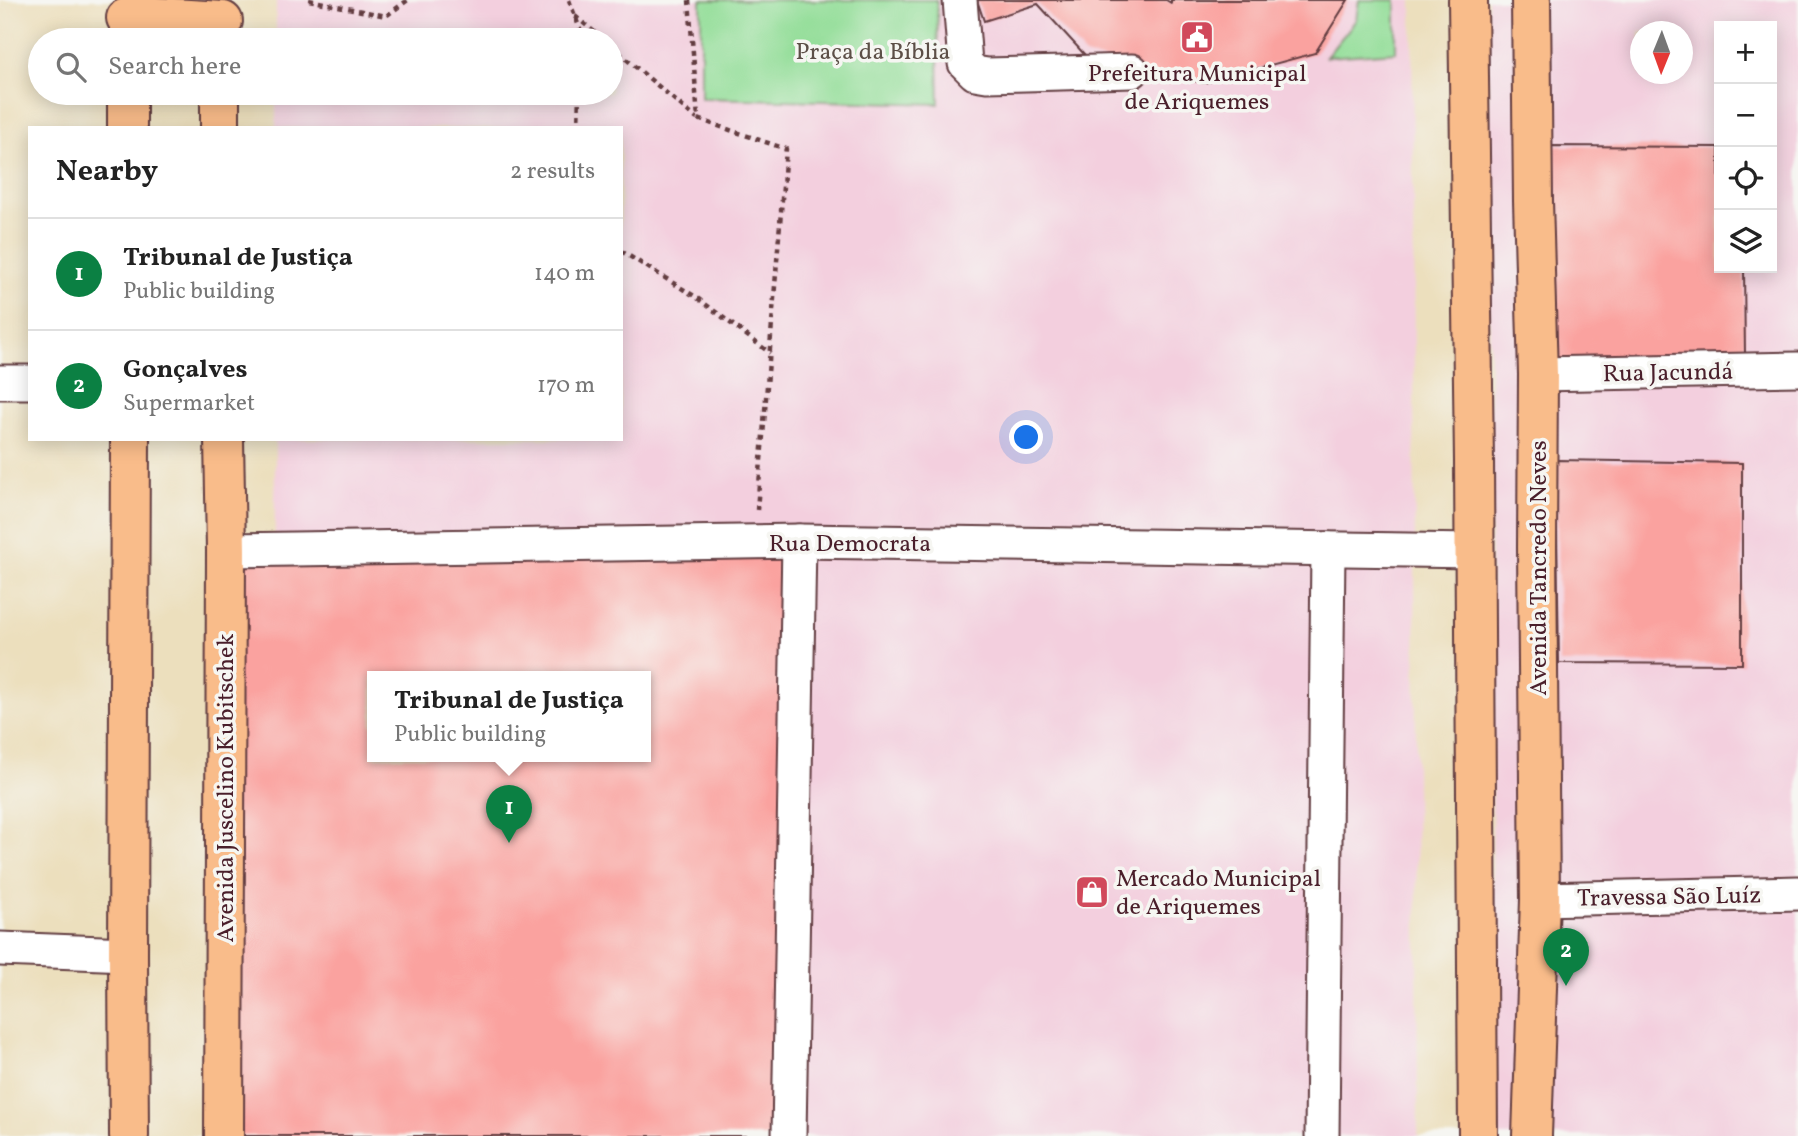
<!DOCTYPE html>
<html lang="en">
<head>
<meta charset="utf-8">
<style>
  :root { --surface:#fff; --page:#f6f6f6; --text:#222; --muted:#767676; --line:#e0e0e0; --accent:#0b8043 }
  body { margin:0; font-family:Vollkorn,serif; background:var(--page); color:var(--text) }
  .controls { position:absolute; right:21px; top:21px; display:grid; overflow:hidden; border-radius:0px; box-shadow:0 4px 18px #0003 }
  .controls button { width:63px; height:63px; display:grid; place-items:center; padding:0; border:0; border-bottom:2px solid var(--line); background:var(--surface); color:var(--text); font:35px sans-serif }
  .compass { position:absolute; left:1630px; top:21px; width:63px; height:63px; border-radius:50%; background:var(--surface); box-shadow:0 4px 18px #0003; rotate:181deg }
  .you { position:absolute; left:1027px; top:438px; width:24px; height:24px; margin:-18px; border:5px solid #fff; border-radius:50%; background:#1a73e8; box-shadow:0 0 0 10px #1a73e833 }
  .badge { display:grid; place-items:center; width:46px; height:46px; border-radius:50%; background:var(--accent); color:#fff; font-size:23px; font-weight:700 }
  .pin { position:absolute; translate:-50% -58px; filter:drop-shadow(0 2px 4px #0008) }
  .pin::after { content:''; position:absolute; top:37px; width:24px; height:21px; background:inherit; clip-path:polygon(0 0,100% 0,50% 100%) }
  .popup { position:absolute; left:367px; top:671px; width:284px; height:91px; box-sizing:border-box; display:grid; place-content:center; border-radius:0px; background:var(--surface); filter:drop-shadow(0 2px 5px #0005); font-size:23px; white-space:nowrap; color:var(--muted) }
  .popup b { font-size:26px; color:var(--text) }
  .popup::after { content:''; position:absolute; left:50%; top:100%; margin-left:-14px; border:14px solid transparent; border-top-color:var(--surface) }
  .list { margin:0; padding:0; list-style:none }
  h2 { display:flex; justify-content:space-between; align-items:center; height:91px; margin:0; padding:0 28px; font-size:30px }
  h2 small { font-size:23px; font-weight:400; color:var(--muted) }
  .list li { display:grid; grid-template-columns:46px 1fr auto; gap:21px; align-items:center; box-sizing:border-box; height:112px; padding:0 28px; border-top:2px solid var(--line) }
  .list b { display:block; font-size:26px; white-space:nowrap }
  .list p { margin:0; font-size:23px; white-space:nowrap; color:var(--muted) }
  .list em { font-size:23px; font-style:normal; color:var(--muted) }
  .icon { flex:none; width:38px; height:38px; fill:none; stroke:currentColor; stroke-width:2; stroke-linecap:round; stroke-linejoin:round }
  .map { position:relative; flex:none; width:1798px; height:1136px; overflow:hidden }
  .search { position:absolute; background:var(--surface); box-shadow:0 4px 18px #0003; left:28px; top:28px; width:595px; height:77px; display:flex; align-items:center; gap:18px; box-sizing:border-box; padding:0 24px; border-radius:38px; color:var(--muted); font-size:26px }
  .panel { position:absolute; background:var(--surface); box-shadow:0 4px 18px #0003; left:28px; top:126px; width:595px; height:315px; border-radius:0px }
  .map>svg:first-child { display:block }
  .built { fill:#f3cfde; fill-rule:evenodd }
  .green { fill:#94de9a; stroke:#6f7e62; stroke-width:2 }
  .building { fill:#faa29f; fill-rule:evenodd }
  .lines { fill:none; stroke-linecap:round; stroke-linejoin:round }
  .minor-casing { stroke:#623c41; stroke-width:37 }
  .major-casing { stroke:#623c41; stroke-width:42 }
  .path { stroke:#623c41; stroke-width:4.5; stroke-dasharray:5 5; stroke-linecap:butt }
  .minor { stroke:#fff; stroke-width:33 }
  .major { stroke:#f9bc8a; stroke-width:38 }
  .labels { text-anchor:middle; stroke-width:7; stroke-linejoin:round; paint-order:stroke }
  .park-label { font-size:24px; fill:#5c4f47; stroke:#f6f6f2 }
  .poi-label { font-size:24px; fill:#4a1f2b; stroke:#f6f6f2 }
  .street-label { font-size:24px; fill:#4a1f2b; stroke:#f6f6f2 }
</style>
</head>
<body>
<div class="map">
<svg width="1798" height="1136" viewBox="0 0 1798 1136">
  <rect width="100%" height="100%" fill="#f6f6f2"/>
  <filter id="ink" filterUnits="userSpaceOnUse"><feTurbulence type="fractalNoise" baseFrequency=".0143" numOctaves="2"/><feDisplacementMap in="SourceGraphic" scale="14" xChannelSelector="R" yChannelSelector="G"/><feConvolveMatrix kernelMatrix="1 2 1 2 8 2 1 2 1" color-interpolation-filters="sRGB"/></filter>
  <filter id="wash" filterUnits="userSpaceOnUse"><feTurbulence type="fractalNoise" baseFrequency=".00686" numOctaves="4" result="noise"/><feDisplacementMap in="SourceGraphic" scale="28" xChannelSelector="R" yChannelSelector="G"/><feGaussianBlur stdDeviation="1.57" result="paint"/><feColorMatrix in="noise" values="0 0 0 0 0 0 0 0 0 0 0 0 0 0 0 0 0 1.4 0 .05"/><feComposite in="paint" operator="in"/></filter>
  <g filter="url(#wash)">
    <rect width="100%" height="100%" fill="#ecdfbd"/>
    <g class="built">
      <path d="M276 0H1412L1418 1136H274L275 439H621V128H276V93H611V40H276ZM372 677H646V757H372Z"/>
      <path d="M1488 0H1798V1136H1494ZM1719 26H1772V268H1719ZM1640 32H1682V74H1640Z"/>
    </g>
    <g class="green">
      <polygon points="701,0 937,0 939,104 701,98"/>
      <polygon points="1359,0 1396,0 1396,52 1326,57 1356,20"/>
    </g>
    <g id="blocks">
      <g class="building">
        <polygon points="977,0 1166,0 1171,3 1171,0 1348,0 1315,53 1204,83 1154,73 1085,55 1038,4 984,21"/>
        <polygon points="1550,146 1719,147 1719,268 1744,268 1745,357 1547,361"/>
        <polygon points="1556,460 1742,463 1742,664 1559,663"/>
        <path d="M799 541 789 1136H224L226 550ZM372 677H646V757H372Z"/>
      </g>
    </g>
  </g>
  <g filter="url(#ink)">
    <use href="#blocks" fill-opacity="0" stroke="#623c41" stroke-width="2"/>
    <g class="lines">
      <g class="minor-casing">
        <g id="minor">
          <polyline points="960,0 965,63 975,73 987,75 1132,71"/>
          <polyline points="1538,374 1798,369"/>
          <polyline points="0,382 30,382"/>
          <polyline points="226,550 799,541 1474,551"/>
          <polyline points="1540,899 1798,893"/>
          <polyline points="0,949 128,954"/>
          <polyline points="789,1136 799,541"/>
          <polyline points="1322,1136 1328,549"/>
        </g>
      </g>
      <g class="major-casing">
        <g id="major">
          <polyline points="1468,0 1474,461 1478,1136"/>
          <polyline points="1531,0 1533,201 1538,374 1537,548 1540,899 1532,1136"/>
          <polyline points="126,18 155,17 223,21"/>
          <polyline points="127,93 127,128"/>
          <polyline points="220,128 220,93"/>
          <polyline points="129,1136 128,954 130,439"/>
          <polyline points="224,1136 226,550 224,439"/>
        </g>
      </g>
      <g class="path">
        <polyline points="309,0 386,16 408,0"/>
        <polyline points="569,0 581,32 581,40"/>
        <polyline points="689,0 698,119 786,149 757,510"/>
        <polyline points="575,16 604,40"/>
        <polyline points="611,46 697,119"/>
        <polyline points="578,128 579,93"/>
        <polyline points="621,251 696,297 770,353"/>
      </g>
      <use href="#minor" class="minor"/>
      <use href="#major" class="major"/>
    </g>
  </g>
  <defs>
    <g id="civic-square" transform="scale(1.75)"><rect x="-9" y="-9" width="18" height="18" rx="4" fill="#d1495b" stroke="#f6f6f2"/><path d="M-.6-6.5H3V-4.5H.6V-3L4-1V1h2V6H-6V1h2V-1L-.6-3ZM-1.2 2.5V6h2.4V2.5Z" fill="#fff"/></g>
    <g id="shop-square" transform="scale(1.75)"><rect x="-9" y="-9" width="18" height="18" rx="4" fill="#d1495b" stroke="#f6f6f2"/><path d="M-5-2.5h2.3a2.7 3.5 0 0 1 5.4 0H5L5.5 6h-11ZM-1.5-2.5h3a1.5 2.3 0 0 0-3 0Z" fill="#fff"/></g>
  </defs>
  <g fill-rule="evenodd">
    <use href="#civic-square" x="1197" y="37"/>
    <use href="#shop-square" x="1092" y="892"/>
  </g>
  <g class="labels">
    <g class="park-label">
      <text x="873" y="59">Praça da Bíblia</text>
    </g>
    <g class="poi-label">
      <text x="1197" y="81">Prefeitura Municipal<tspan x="1197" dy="28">de Ariquemes</tspan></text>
      <text x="1116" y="886" text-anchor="start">Mercado Municipal<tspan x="1116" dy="28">de Ariquemes</tspan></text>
    </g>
    <g class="street-label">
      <text transform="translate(1668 372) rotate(-1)" y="8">Rua Jacundá</text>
      <text x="850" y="551">Rua Democrata</text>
      <text transform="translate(1538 568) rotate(-90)" y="8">Avenida Tancredo Neves</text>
      <text transform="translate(225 788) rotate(-90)" y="8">Avenida Juscelino Kubitschek</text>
      <text transform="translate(1669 896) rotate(-1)" y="8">Travessa São Luíz</text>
    </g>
  </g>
</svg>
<div class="controls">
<button>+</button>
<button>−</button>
<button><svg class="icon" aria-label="locate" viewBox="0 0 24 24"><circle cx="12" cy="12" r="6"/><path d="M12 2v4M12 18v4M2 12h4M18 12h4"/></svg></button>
<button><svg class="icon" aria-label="layers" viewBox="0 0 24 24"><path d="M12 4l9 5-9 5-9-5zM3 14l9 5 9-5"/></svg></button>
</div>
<svg class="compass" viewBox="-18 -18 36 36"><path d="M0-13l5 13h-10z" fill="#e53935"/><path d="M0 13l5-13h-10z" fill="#767676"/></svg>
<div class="you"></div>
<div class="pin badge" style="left:509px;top:843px">1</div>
<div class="popup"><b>Tribunal de Justiça</b>Public building</div>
<div class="pin badge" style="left:1566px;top:986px">2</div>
<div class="search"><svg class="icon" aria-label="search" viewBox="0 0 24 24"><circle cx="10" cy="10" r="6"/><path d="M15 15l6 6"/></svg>Search here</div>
<section class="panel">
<h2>Nearby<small>2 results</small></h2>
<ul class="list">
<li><span class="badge">1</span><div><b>Tribunal de Justiça</b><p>Public building</p></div><em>140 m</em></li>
<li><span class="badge">2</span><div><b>Gonçalves</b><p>Supermarket</p></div><em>170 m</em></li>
</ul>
</section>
</div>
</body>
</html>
